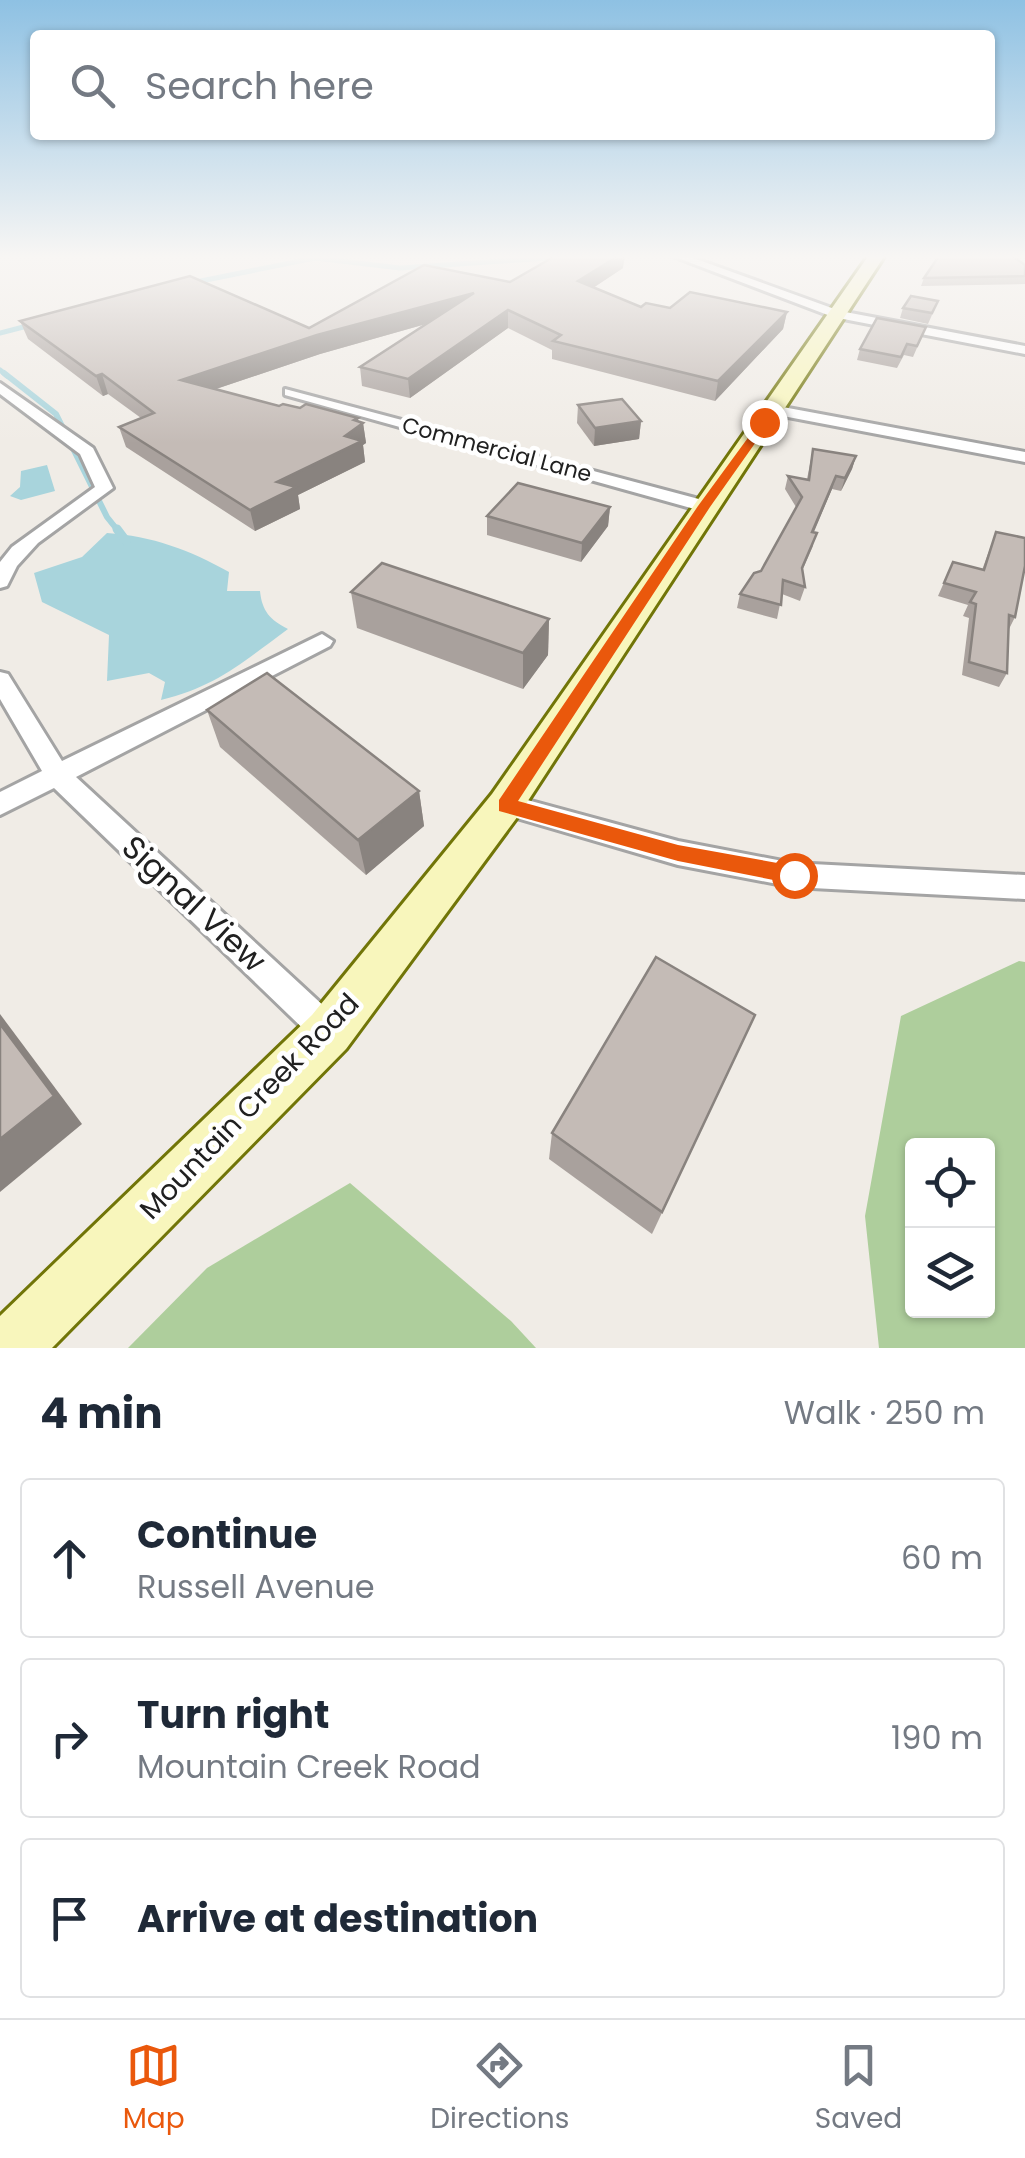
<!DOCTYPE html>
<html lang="en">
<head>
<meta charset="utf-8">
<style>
  :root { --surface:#fff; --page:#f6f6f7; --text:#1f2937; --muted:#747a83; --line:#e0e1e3; --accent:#ea580c }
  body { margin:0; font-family:Poppins,sans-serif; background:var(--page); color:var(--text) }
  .controls { position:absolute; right:30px; bottom:30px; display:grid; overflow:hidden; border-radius:10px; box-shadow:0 2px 8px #0004 }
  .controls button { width:90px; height:90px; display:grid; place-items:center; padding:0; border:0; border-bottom:2px solid var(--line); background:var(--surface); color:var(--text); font:50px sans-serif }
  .stop { position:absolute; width:30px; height:30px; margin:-22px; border:8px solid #ea580c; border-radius:50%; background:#fff }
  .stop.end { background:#ea580c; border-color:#fff; box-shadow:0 2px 10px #0008 }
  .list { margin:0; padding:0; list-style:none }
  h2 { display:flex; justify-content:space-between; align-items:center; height:130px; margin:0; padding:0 40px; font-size:42px }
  h2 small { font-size:32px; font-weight:400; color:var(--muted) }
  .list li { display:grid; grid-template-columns:65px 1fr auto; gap:30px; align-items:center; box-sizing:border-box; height:160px; margin:0 20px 20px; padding:0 20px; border:2px solid var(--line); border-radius:10px }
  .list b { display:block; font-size:38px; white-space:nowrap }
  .list p { margin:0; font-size:32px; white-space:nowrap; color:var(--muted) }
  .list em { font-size:32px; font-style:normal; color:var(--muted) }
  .icon { flex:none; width:55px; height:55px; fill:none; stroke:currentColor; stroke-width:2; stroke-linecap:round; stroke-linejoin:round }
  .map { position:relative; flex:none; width:1025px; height:1348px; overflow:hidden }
  .search { position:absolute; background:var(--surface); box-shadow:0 2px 8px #0004; left:30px; right:30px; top:30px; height:110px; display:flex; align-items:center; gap:25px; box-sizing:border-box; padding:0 35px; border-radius:10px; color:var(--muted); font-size:38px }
  .sheet { height:670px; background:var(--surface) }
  nav { display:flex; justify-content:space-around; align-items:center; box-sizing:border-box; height:140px; border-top:2px solid var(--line); background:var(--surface); font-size:28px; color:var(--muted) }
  nav a { display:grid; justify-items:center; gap:5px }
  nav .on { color:var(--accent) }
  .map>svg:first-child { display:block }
  .forest { fill:#aece9c; fill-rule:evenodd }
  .water { fill:#a8d4dc }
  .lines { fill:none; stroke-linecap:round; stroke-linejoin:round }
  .stream-far2 { stroke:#a8d4dc; stroke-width:5 }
  .stream-far1 { stroke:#a8d4dc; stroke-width:6 }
  .stream { stroke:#a8d4dc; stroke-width:9 }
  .minor-casing { stroke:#a4a4a4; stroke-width:6 }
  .secondary-casing { stroke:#717508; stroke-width:6 }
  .minor { fill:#fff; fill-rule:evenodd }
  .secondary { fill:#f8f6bc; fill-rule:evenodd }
  .wall { fill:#a9a19d }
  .shaded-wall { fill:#89837f }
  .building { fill:#c4bbb6; stroke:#89837f; stroke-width:2.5 }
  .route { fill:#ea580c }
  .labels { text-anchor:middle; stroke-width:9; stroke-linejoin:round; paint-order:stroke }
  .far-street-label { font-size:22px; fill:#202020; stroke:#fff }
  .street-label { font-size:28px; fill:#202020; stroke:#fff }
  .near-street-label { font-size:32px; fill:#202020; stroke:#fff }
</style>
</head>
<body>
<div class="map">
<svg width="1025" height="1348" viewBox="0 0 1025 1348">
  <rect width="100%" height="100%" fill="#f0ece6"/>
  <g class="forest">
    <path d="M1019 961 1025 962V1348H879L865 1216 901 1016ZM912 1146H988V1310H912Z"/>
    <polygon points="350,1183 511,1321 536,1348 128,1348 207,1268"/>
  </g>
  <g class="water">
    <polygon points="47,465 55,491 21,500 10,496 20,487 21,471"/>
    <path d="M107 533C152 536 190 550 229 572L227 591H260C262 611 270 620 288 629 243 662 216 687 161 700L165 682 149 673 107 681 109 635 42 602 34 573 82 557Z"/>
  </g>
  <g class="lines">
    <g class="stream-far2">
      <polyline points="191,283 315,258 400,268 562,257"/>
      <polyline points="0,333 31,325"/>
      <polyline points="0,370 7,376"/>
    </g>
    <polyline class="stream-far1" points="4,373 56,414 107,517 119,532"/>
    <polyline class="stream" points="117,529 126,541"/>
    <g class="minor-casing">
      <g id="minor">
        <polygon points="670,255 685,255 840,311 1025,346 1025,354 833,317"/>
        <polygon points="0,383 93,448 113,488 38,543 17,566 7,586 0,588 0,562 12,547 95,487 80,454 0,394"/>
        <polygon points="285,389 710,502 713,506 704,511 698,510 285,395"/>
        <polygon points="772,405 1025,452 1025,462 767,413 767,407"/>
        <polygon points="322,634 333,641 330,646 76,777 340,1021 345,1032 340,1043 329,1048 318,1043 54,788 0,815 0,792 42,771 0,699 0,672 8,674 62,761"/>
        <polygon points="505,794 678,841 793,863 1025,875 1025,899 793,887 678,865 496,812 492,805 496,798"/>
      </g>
    </g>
    <g class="secondary-casing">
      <polygon id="secondary" points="869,255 885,255 518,816 346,1049 52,1348 0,1348 0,1316 312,1015 492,794"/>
    </g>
    <use href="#minor" class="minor"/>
    <use href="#secondary" class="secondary"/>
  </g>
  <g class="wall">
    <polygon points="1025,265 1025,284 921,286 924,278"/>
    <polygon points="623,268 594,287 641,307 787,312 783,329 715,401 552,359 552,350 508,328 410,398 362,386 360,367 426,324 320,354 216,389 279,406 363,423 366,443 363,445 365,462 298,495 300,509 255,531 126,447 119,427 141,418 108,394 103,396 28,339 20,321 309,328 510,282"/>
    <polygon points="938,301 928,324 900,318 903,308"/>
    <polygon points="926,327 913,357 904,355 897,368 857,360 860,349"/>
    <polygon points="578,405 641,421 639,439 594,446 577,423"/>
    <polygon points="813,449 856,456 852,469 841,491 832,489 814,532 813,546 802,571 805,587 800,601 782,594 777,619 737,608 740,594 761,571 796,507 785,489 788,476 807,479"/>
    <polygon points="610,507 608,526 581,562 487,535 487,516"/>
    <polygon points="996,532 1015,617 1009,629 1007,673 999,687 962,675 969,618 963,616 968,605 938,596 953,562 982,570"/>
    <polygon points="351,592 549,619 548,655 523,689 357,628"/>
    <polygon points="207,710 419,791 424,826 366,875 220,747"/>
    <polygon points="755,1015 652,1234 549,1159 552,1133"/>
  </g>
  <g class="shaded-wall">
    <polygon points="620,255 625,255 623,268 578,298 578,281"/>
    <polygon points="474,293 475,310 320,354 186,399 181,380 317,335"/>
    <polygon points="508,310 508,328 410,398 408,379"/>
    <polygon points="787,312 783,329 715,401 718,381"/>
    <polygon points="102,374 108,394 103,396 96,376"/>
    <polygon points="358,418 359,426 363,423 366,443 363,445 365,462 298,495 300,509 255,531 250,510 277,482 345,436 354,420"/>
    <polygon points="641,421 639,439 594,446 595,428"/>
    <polygon points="856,456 852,469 841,491 845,478"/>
    <polygon points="836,476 832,489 808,545 812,532"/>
    <polygon points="610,507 608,526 581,562 582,543"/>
    <polygon points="549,619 548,655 523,689 523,653"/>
    <polygon points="419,791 424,826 366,875 358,840"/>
    <polygon points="0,1014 82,1124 0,1192"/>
  </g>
  <g class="building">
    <polygon points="557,255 620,255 578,281 641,307 646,303 670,308 690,292 787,312 718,381 553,341 561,335 508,310 408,379 360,367 474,293 317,335 181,380 279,406 283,404 300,408 306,404 358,418 354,420 363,423 345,436 362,441 277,482 296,487 250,510 119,427 154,413 102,374 96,376 20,321 190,276 309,328 424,265 510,282"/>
    <polygon points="1011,255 1025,265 1025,276 924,278 939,256"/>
    <polygon points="911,296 938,301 932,313 903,308"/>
    <polygon points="877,318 926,327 917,346 907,344 901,357 860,349"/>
    <polygon points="622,399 641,421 595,428 578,405"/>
    <polygon points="813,449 856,456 845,478 836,476 812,532 817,533 802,568 805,587 783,580 781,605 740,594 754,573 761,571 802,497 788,476 809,480"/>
    <polygon points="518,483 610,507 582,543 487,516"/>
    <polygon points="996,532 1025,538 1025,566 1015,617 1009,615 1007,673 969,662 976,604 970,602 976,592 944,583 953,562 984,570"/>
    <polygon points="382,563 549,619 523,653 351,592"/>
    <polygon points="267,673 419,791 358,840 207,710"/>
    <polygon points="656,957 755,1015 662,1212 552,1133"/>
    <polygon points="0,1024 54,1096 0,1139"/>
  </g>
  <linearGradient id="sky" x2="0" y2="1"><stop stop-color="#8ec1e3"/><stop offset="0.58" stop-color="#f8f6f4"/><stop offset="1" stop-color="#f8f6f4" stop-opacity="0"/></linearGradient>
  <rect width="1025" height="443" fill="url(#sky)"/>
  <polygon class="route" points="761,420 770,422 710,507 518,801 678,845 794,866 801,869 801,881 794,884 678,861 499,811 499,800 698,506"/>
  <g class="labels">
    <g class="far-street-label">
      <text transform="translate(497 449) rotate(15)" y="8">Commercial Lane</text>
    </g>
    <g class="street-label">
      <text transform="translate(249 1106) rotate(-46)" y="10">Mountain Creek Road</text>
    </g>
    <g class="near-street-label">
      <text transform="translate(194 904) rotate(43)" y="11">Signal View</text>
    </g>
  </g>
</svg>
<div class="controls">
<button><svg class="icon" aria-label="locate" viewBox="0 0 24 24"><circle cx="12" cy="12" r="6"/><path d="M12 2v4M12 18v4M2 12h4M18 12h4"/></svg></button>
<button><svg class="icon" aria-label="layers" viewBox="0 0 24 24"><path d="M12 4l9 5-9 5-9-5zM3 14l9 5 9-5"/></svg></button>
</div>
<div class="stop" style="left:794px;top:875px"></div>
<div class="stop end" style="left:764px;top:422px"></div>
<div class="search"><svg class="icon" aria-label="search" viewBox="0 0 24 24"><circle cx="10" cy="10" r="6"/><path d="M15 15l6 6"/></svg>Search here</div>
</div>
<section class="sheet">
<h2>4 min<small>Walk · 250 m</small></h2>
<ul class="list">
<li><svg class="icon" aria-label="ahead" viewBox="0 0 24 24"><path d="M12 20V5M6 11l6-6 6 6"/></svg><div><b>Continue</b><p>Russell Avenue</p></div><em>60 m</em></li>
<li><svg class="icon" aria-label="right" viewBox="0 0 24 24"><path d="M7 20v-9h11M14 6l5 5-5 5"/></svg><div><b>Turn right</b><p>Mountain Creek Road</p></div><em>190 m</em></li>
<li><svg class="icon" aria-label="arrive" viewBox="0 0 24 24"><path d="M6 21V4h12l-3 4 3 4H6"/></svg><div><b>Arrive at destination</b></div></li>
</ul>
</section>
<nav>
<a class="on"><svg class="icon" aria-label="map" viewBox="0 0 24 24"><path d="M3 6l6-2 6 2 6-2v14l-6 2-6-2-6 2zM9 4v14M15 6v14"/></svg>Map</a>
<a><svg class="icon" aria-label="directions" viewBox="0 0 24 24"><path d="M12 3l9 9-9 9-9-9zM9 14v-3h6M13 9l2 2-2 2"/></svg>Directions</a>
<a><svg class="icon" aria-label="saved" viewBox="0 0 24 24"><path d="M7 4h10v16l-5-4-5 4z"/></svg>Saved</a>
</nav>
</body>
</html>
